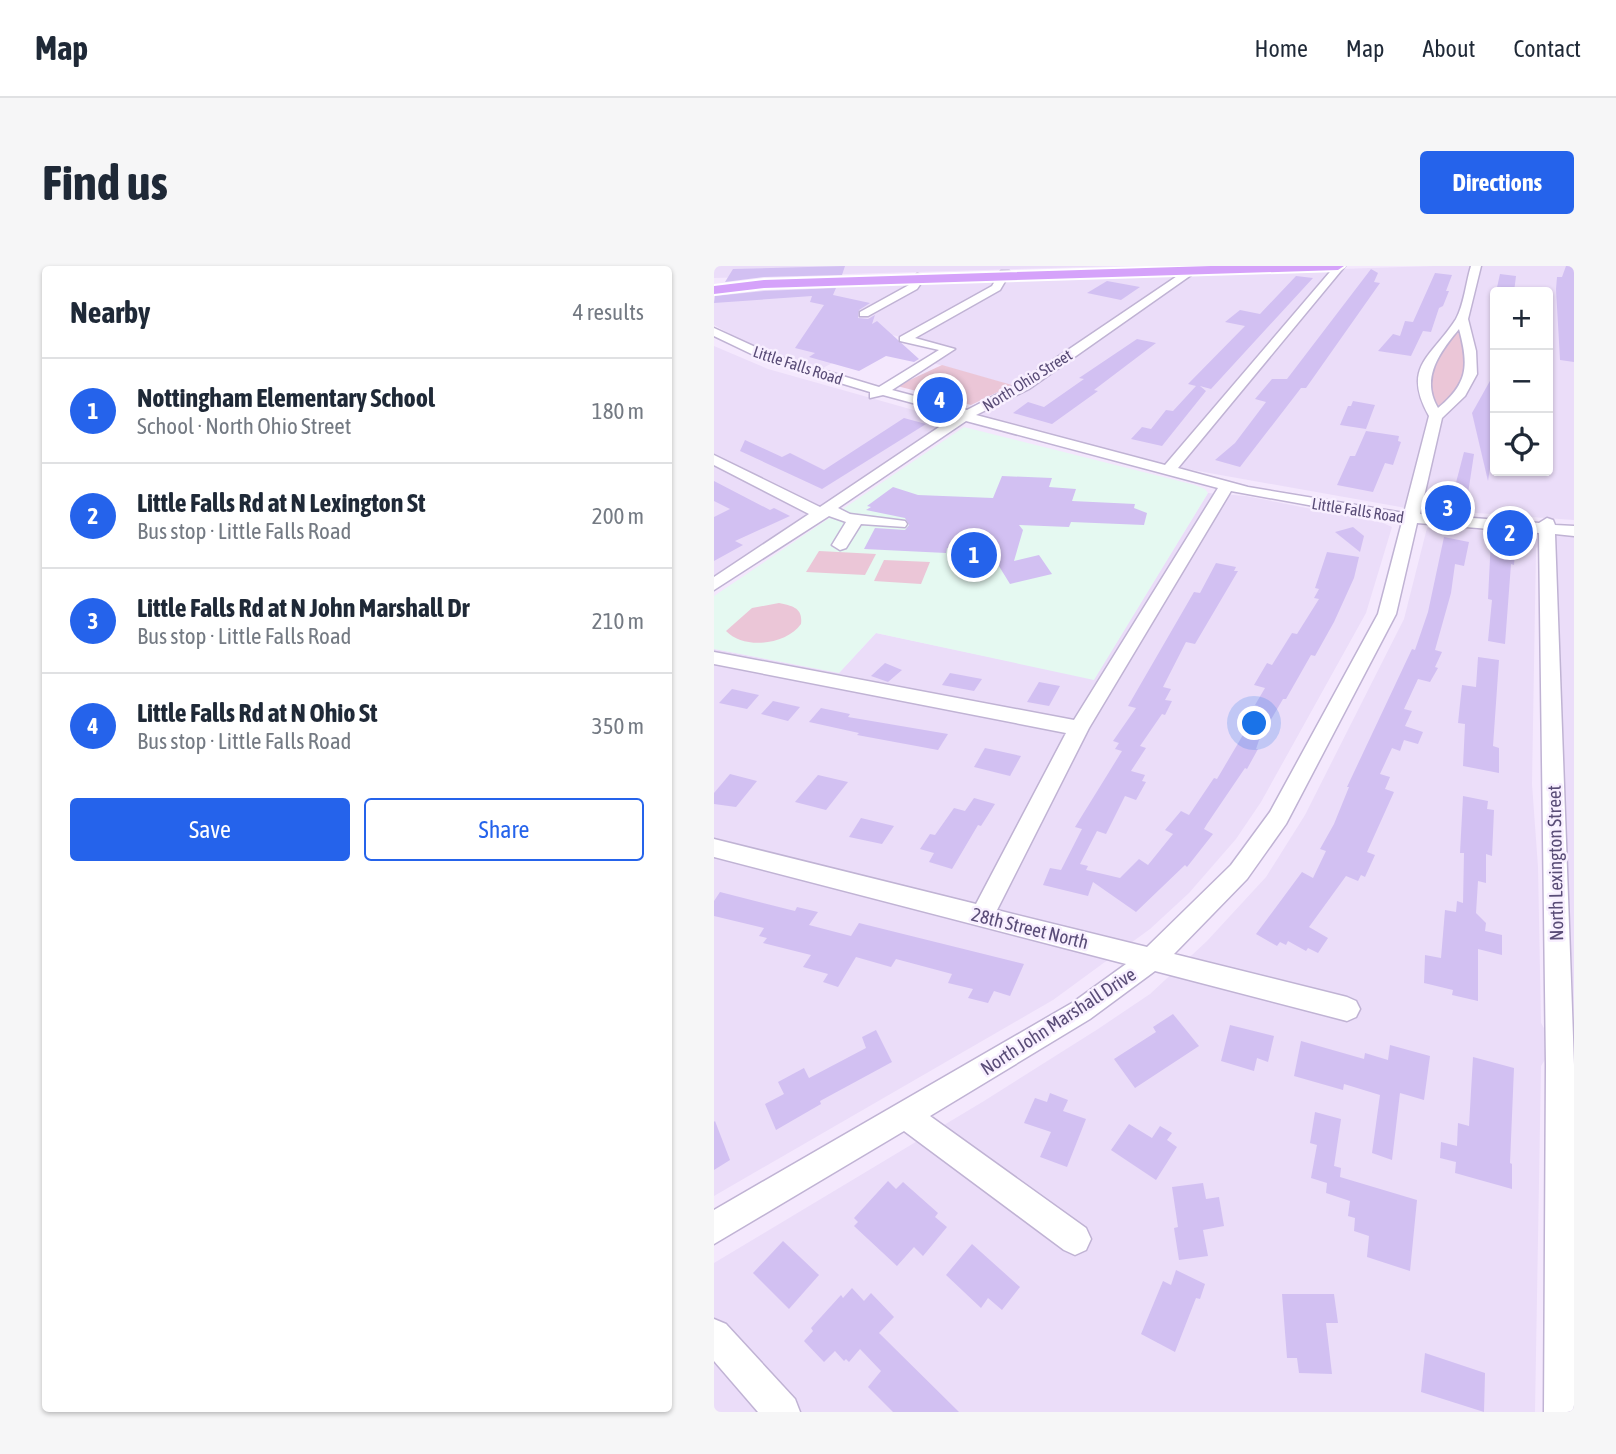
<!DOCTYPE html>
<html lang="en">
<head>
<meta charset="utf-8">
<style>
  :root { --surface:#fff; --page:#f6f6f7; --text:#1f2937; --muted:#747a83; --line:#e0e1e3; --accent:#2563eb }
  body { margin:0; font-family:"Asap Condensed",sans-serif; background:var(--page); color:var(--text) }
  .controls { position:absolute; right:21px; top:21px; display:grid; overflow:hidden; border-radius:7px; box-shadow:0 2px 5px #0004 }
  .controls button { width:63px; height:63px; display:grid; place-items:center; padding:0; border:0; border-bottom:2px solid var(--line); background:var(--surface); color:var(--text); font:35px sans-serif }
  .you { position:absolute; left:541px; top:458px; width:24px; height:24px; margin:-18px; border:5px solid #fff; border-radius:50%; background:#1a73e8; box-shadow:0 0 0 10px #1a73e833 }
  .badge { display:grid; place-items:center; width:46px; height:46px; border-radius:50%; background:var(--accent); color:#fff; font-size:23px; font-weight:700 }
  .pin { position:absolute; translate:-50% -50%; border:4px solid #fff; box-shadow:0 2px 7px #0006 }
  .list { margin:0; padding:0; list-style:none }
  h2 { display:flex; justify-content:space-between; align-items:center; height:91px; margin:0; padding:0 28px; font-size:30px }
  h2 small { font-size:23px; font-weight:400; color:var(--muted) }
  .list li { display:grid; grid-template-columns:46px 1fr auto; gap:21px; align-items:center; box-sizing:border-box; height:105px; padding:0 28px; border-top:2px solid var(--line) }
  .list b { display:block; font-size:26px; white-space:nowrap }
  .list p { margin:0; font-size:23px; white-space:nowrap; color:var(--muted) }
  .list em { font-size:23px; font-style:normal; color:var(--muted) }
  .actions { display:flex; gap:14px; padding:21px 28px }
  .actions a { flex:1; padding:16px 0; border:2px solid var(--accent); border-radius:7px; text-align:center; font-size:24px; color:var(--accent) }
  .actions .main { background:var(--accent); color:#fff }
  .icon { flex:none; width:38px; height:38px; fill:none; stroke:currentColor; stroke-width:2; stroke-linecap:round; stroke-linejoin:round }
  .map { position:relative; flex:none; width:860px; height:1146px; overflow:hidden; border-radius:7px }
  header { display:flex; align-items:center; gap:42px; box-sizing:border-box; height:98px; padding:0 35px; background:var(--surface); border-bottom:2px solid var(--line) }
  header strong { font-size:33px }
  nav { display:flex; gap:38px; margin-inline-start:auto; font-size:24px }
  .intro { display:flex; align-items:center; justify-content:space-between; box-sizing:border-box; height:168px; padding:0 42px }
  h1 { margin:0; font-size:49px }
  .button { padding:18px 32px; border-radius:7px; background:var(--accent); color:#fff; font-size:24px; font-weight:700 }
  main { display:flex; gap:42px; padding:0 42px }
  aside { flex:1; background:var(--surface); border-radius:7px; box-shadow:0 2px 5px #0004 }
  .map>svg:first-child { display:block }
  .residential { fill:#ebddf9; fill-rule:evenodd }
  .education { fill:#e5f9f1 }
  .green { fill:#ebc6d7 }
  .building { fill:#d2c0f2 }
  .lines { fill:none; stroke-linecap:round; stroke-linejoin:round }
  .minor-casing { stroke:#c0b3d4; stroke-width:3 }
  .major-casing { stroke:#fff; stroke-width:4 }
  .minor { fill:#fff; fill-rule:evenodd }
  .major { fill:#d5a2fa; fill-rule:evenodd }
  .labels { text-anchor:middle; stroke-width:5; stroke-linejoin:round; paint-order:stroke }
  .far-street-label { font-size:16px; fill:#594c77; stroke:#f8efff }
  .street-label { font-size:19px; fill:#594c77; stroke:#f8efff }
</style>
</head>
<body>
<header>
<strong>Map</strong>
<nav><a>Home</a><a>Map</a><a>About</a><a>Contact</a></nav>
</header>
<div class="intro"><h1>Find us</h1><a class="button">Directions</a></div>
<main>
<aside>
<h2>Nearby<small>4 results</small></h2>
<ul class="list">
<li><span class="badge">1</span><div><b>Nottingham Elementary School</b><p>School · North Ohio Street</p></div><em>180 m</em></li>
<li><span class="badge">2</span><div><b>Little Falls Rd at N Lexington St</b><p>Bus stop · Little Falls Road</p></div><em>200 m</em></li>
<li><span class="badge">3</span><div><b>Little Falls Rd at N John Marshall Dr</b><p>Bus stop · Little Falls Road</p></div><em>210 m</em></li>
<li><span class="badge">4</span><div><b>Little Falls Rd at N Ohio St</b><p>Bus stop · Little Falls Road</p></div><em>350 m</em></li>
</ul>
<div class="actions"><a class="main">Save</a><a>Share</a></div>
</aside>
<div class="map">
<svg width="860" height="1146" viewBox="0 0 860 1146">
  <rect width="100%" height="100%" fill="#f4e8fd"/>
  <g class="residential">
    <polygon points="0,0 406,0 0,12"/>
    <path d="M720 0H860V254L692 242 445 198 276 154 252 143 297 119 219 97 241 82 173 68 107 103 74 94 32 77 0 59V29L6 26 184 17ZM781 26H834V205H781Z"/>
    <polygon points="0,80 54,103 235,154 0,313"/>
    <polygon points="494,227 532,230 669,257 678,261 652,347 547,536 522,573 475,627 436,663 339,734 0,930 0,383 125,407 162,367 380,413"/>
    <polygon points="720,260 808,268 823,273 826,279 822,282 818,518 824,601 827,757 834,769 834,789 827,800 821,1146 0,1146 0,997 270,835 384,763 436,728 493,675 552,611 591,549 690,353 713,262"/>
    <polygon points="841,270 860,270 860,752 856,666"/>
  </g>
  <polygon class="education" points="250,161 481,219 491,223 494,227 380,414 162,367 125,407 0,383 0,330"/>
  <g class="green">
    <path d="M743 67 748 68C755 102 751 113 730 140L719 138C711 108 723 89 743 67Z"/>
    <polygon points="228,99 298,119 257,139 183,120"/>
    <polygon points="105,285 162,288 151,309 92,306"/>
    <polygon points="170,294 216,296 207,318 160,315"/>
    <path d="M65 337C79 340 89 342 87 358 72 379 30 384 12 365L38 342Z"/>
  </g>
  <g class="building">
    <polygon points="131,0 128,9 50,11 11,16 19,3"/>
    <polygon points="852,0 860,0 860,96 846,94 842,23 843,11 848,11"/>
    <polygon points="657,3 664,7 660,16 666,17 592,122 587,122 526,201 501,194 521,177 552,136 541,133 558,113 573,113"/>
    <polygon points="721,7 738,9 732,25 735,25 729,40 725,42 717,66 709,65 697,90 664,85 679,68 686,70 691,55 699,56"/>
    <polygon points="786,8 802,10 800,26 782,26"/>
    <polygon points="582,10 599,12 497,123 486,120 492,125 448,180 417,173 428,161 437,163 452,144 459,145 482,120 474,118 531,60 511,56 526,44 546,48"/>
    <polygon points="393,15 426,21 407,34 373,27"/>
    <polygon points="122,22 119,29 156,37 145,44 144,52 154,53 161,49 158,58 163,55 205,93 200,96 172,90 145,105 95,91 101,87 81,82 110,39 96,36 98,30 0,37 1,30 50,25"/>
    <polygon points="423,73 442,77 380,124 384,125 338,158 299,147 314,136 330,141 370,113 365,112"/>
    <polygon points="781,106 781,171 774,215 758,147"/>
    <polygon points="639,135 661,139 652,163 626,159 634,140 637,140"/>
    <polygon points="190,152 212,158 108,223 26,185 31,174 68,191 76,187 110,204"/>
    <polygon points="652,165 685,170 684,175 687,176 679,199 671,197 659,226 623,219 636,190 641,190"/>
    <polygon points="750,186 760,188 753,234 738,232"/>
    <polygon points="288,210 338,212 335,221 362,223 358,235 421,238 420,242 433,247 430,259 357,256 355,261 305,259 309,264 300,295 325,289 338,308 296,318 275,284 233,282 232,287 150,283 161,262 191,264 195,259 191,252 152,244 157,241 153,240 179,221 204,229 279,232"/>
    <polygon points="0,215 56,244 60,242 76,250 21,275 29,279 0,295 0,251 16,243 0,235"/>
    <polygon points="639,261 650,270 646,286 621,266"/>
    <polygon points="730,271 755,276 750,300 741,298 737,327 721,384 728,386 721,401 724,402 716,416 704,413 690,443 698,445 691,460 709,466 704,478 690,474 686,485 678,482 666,508 676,511 671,523 680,526 653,586 661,589 651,611 647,609 644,615 632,610 595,661 614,672 604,687 594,682 592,685 574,675 572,679 566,676 563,680 542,668 588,606 599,612 612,585 606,583 620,558 635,521 633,521 698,383 701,384 714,346"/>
    <polygon points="777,272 802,276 800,299 797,298 791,378 774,375 778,334 774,333"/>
    <polygon points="613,286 645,291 640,312 620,356 601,390 597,389 572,433 569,433 545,474 542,483 544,483 533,503 531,502 493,558 490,563 499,568 473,601 471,599 422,646 379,616 374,630 329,619 336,602 347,604 368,563 361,561 408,485 401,483 405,477 399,475 422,442 414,440 480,326 486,327 502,297 522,301 520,305 524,305 481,378 472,376 449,421 457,423 451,434 458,435 451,449 448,448 426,480 432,482 417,505 431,509 428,515 432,516 422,534 411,530 392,568 383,565 366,598 374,600 372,604 406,612 425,593 434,599 459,568 451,564 467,545 475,549 500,512 503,513 536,457 533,457 544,440 541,439 551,422 540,419 553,397 558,399 578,367 583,368 605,333 600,332 605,323 601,322"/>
    <polygon points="764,391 785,394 779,480 785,482 785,507 749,500 751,458 744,457 748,419 762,421"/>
    <polygon points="171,397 188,404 174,416 157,410"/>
    <polygon points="236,407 268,413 260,425 228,419"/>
    <polygon points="325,416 346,420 335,440 313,436"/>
    <polygon points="18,423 45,429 33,443 5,437"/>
    <polygon points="59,435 86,441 74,455 47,448"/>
    <polygon points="107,442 136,448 134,451 234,468 224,484 143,469 145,467 95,456"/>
    <polygon points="271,482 307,490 296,510 260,501"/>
    <polygon points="16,508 43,515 22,541 0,538 0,527"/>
    <polygon points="104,509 134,516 112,544 81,536"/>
    <polygon points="749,530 774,535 773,543 780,544 778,590 772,588 772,617 764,615 762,647 772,657 771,665 788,669 788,689 764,683 764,735 738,729 739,724 710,717 711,689 727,692 731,644 742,646 743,635 749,637 750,587 746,587"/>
    <polygon points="260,532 281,538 267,560 264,559 238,603 215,596 220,587 206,583 216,568 221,569 240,542 251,545"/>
    <polygon points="147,552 180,560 168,578 135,571"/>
    <polygon points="6,626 81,645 83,641 104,646 95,659 137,670 145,657 310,698 296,730 280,725 274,737 254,732 259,723 234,717 238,708 182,693 177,701 142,691 124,721 109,716 114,708 89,701 97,689 49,677 53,672 45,670 50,662 0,650 0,635"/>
    <polygon points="459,748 485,780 421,822 400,793 442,766 439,761"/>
    <polygon points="516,759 560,770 554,796 543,792 540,805 507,795"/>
    <polygon points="162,764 178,796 106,835 107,838 62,864 51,838 70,828 64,816 90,802 95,812 152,782 148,771"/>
    <polygon points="587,775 650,793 651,787 674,794 676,779 716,790 710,834 686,827 678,894 658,887 666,829 630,818 629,824 580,810"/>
    <polygon points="759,791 800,802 796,897 798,898 798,923 741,907 742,896 726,892 727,876 743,880 744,857 755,860"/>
    <polygon points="336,827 354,834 349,845 372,853 353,901 326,891 337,866 310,857 321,832 333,836"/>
    <polygon points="601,846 627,853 620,900 627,902 626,911 703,934 696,1005 653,991 655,970 640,965 641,952 634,950 636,935 612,927 613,917 597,912 603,879 596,877"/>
    <polygon points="1,855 16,894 0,904 0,856"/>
    <polygon points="415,858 438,872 446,860 458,867 453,874 463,881 442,914 397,884"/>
    <polygon points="174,915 182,923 189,916 224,947 221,951 233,961 209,990 200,981 183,1000 140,960 144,956 140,952"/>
    <polygon points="489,917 492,933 505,931 510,960 489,964 494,990 465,994 460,962 464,961 458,921"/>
    <polygon points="69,975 105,1009 75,1043 39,1007"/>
    <polygon points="258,978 306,1021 288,1044 274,1032 267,1042 232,1009"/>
    <polygon points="462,1004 491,1018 486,1033 482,1032 461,1086 427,1068 449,1015 457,1019"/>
    <polygon points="138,1022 150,1035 157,1027 180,1051 165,1067 245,1146 179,1146 154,1121 167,1105 146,1083 135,1096 132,1093 130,1095 121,1085 110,1096 90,1075 99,1065 97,1062 127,1029 129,1032"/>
    <polygon points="568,1028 620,1028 624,1057 612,1057 618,1108 585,1107 583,1092 573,1092"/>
    <polygon points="711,1087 771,1107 770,1146 707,1126"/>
  </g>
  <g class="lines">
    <g class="minor-casing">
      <g id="minor">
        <path d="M478 0H490L315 123 262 149 451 199 621 0H631L464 202 534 221 690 247 715 150C687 100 718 91 742 53 750 39 752 16 757 0H767L754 53 762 85 763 108 751 130 728 152 706 248 825 257 833 252 839 254 841 259 860 260V270L841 268 860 799V1146H830L832 799 825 267 703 257 682 348 572 558 533 613 460 688 633 731 642 735 646 743 642 751 633 755 441 705 376 753 216 850 372 962 377 973 372 984 361 989 350 984 190 865 0 978V944L358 737 412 698 0 591V573L262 638 352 467 0 398V386L360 454 504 222 252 155 124 242 136 248 191 255 193 258 191 261 147 258 132 282 126 284 118 279 132 256 115 250 0 324V311L95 248 0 199V189L106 241 243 149 169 129 156 132V126L50 94 0 70V62L59 89 165 121 225 84 186 75V71L278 20 287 5H295L296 7 286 24 201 72 241 83 178 124 253 144 305 117ZM745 63C755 100 754 117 724 142 706 112 726 86 745 63ZM517 225 688 256 664 348 556 546 517 599 433 681 283 644 375 462Z"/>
        <polygon points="203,8 212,10 203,23 154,50 146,50 146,46 195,19"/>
        <polygon points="0,1053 12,1058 81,1133 86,1146 44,1146 0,1095"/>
      </g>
    </g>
    <g class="major-casing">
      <polygon id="major" points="497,0 630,0 624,4 50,22 0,28 0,20 50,14"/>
    </g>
    <use href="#minor" class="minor"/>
    <use href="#major" class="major"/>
  </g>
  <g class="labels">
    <g class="far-street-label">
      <text transform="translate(84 99) rotate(18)" y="6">Little Falls Road</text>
      <text transform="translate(313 114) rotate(-32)" y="6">North Ohio Street</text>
      <text transform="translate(644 244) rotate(9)" y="6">Little Falls Road</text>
    </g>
    <g class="street-label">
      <text transform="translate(841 597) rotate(-91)" y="7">North Lexington Street</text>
      <text transform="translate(316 662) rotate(14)" y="7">28th Street North</text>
      <text transform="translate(344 755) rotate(-33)" y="7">North John Marshall Drive</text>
    </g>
  </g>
</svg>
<div class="controls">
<button>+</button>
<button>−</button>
<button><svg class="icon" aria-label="locate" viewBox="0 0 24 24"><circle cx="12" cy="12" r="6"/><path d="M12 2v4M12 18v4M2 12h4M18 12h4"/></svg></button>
</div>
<div class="you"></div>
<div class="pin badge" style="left:260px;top:289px">1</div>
<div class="pin badge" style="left:796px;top:267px">2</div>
<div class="pin badge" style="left:734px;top:242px">3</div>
<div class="pin badge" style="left:226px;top:134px">4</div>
</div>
</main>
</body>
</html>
